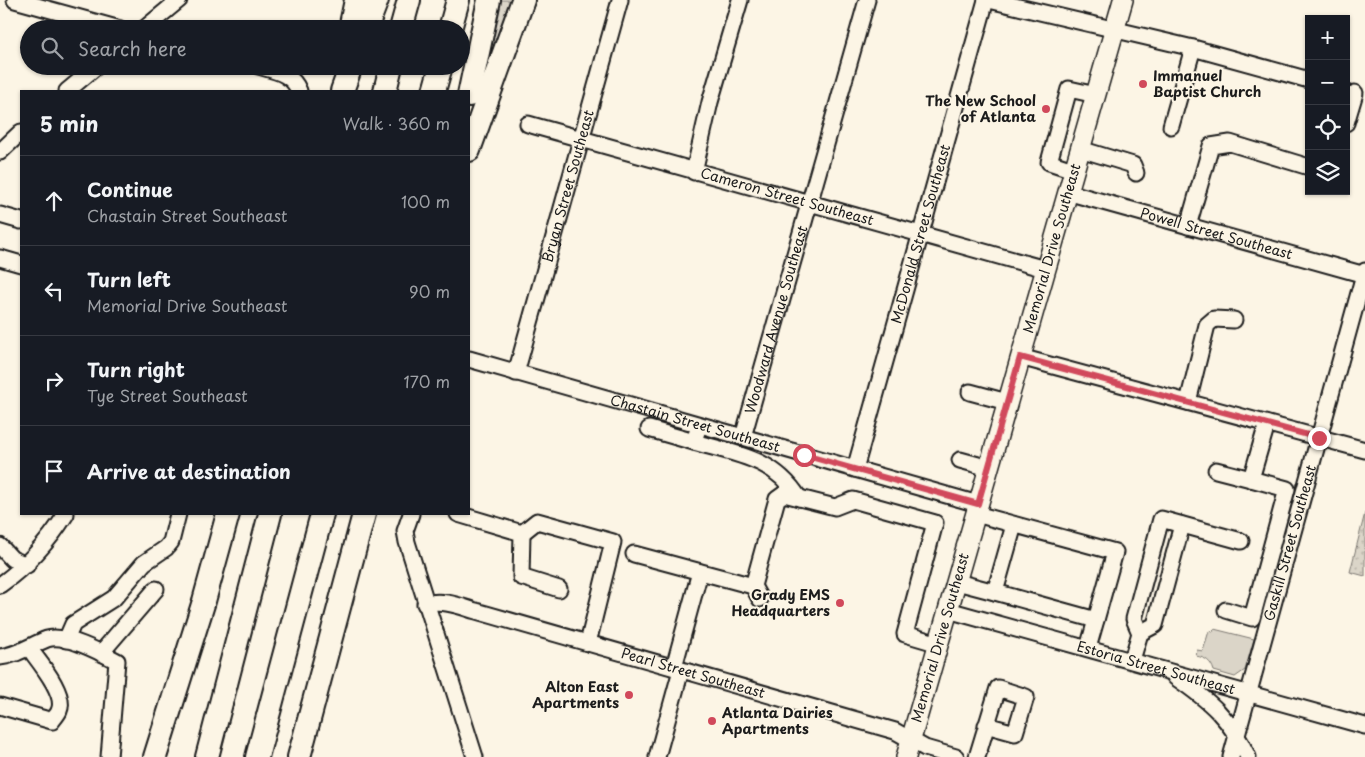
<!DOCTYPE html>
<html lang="en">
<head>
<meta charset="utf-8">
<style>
  :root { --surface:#171b24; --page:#20242c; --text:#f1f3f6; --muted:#9ea1a6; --line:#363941 }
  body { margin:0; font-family:"Playpen Sans",sans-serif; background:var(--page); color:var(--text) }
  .controls { position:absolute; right:15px; top:15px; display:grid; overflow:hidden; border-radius:0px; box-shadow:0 1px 4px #0004 }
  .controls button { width:45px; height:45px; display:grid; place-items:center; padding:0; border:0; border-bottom:1px solid var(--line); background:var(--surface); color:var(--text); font:25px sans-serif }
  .stop { position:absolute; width:15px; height:15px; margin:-11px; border:4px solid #d1495b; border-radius:50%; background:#fff }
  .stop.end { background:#d1495b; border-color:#fff; box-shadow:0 1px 5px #0008 }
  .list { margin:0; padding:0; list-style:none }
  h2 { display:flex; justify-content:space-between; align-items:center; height:65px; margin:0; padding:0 20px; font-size:21px }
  h2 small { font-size:16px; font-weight:400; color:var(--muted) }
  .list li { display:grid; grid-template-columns:32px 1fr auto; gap:15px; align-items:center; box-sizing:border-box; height:90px; padding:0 20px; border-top:1px solid var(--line) }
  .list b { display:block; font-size:19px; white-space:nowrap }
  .list p { margin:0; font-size:16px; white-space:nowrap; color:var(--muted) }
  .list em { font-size:16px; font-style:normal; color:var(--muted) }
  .icon { flex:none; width:28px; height:28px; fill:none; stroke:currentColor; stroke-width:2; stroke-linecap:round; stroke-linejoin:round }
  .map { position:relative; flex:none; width:1365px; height:757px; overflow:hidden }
  .search { position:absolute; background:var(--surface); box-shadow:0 1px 4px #0004; left:20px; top:20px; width:450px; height:55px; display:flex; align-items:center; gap:12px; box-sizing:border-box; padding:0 18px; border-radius:28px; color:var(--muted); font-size:19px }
  .panel { position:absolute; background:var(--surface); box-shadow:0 1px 4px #0004; left:20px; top:90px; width:450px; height:425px; border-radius:0px }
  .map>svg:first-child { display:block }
  .grass { fill:#dbd5c8; stroke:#7c7872 }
  .park { fill:url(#park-dots); stroke:#7c7872 }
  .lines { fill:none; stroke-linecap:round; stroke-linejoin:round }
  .minor-casing { stroke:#1c1c1c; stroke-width:19 }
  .major-casing { stroke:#1c1c1c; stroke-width:22 }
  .highway-casing { stroke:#1c1c1c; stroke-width:26 }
  .minor { stroke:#fcf5e5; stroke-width:15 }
  .major { stroke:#fcf5e5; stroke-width:19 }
  .highway { stroke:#fcf5e5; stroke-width:22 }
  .route { stroke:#d1495b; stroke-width:6 }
  .poi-dot { fill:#d1495b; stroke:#fcf5e5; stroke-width:2 }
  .labels { text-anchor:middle; stroke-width:4; stroke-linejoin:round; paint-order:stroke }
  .poi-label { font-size:14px; font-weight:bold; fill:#1c1c1c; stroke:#fcf5e5; text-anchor:end }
  .street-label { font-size:14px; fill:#1c1c1c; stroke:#fcf5e5 }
</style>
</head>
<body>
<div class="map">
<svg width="1365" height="757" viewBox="0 0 1365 757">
  <defs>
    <pattern id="park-dots" width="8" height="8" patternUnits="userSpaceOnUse" patternTransform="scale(1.25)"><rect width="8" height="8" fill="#dbd5c8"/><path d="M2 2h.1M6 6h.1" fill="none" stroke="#bbb6ab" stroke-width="1.8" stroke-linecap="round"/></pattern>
  </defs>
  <rect width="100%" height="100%" fill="#fcf5e5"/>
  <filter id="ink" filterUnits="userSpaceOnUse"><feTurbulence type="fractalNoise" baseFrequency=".02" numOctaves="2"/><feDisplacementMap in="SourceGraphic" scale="10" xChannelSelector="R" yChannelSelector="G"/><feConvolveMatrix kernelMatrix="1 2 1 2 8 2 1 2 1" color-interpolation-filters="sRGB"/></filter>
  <g filter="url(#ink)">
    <g class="grass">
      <polygon points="499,0 511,0 489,63 484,62"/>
      <path d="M1214 629 1254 639 1245 670 1235 677 1214 671C1211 661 1206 658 1196 656L1197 650 1203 651 1209 631 1213 632Z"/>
    </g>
    <polygon class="park" points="1365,513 1365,576 1350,572"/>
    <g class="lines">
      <g class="minor-casing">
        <g id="minor">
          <polyline points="15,0 120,29"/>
          <polyline points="989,0 1193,48 1309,80"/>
          <polyline points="144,29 179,0"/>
          <path d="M258 66C275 71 292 73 299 91"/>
          <polyline points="67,91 97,66"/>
          <polyline points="1346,123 1355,93"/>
          <path id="s1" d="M528 124 1045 269"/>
          <polyline points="1171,126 1193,48"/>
          <polyline points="1080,149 1133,165 1136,173"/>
          <polyline points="0,152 21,132"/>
          <polyline points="1073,170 1049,162 1069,89 1096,95"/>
          <polyline points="694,172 710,102 740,0"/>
          <path id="s2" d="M1067 192 1365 275"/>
          <polyline points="0,215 21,221"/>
          <polyline points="1188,226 1211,146 1230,143 1309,167"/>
          <polyline points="0,258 21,264"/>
          <polyline points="1020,357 1365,450"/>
          <path id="s3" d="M469 359 978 504"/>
          <path id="s4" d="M516 373 620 0"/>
          <polyline points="970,392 1007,402"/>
          <polyline points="1188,402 1207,325 1214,319 1234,320"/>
          <path d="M699 425 694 442C736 454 774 458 799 498"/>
          <polyline points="649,429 694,442"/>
          <path id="s5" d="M743 437 867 0"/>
          <polyline points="960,460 989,468"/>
          <path id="s6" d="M855 469 986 0"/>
          <polyline points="1216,470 1251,479"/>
          <polyline points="411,514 405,531 407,542 475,757"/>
          <polyline points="458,514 522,533 521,577 559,589"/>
          <polyline points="976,514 1115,552 1096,620 995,592 1014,525"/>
          <polyline points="522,533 537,521 613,542 588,643"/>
          <polyline points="0,546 12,559 27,565"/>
          <polyline points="634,554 753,586 760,599"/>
          <polyline points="957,582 995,592"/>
          <path d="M0 585C28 565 48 543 66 514"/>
          <polyline points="753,586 777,499 784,494 835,507 853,500 935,523 905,634 939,644"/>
          <path id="s7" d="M425 604C443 599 459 606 476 611L895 731 925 748 956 757"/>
          <path id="s8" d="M948 610 1365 726"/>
          <polyline points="1226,610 1252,618 1287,489 1251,479 1267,424"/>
          <polyline points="1140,633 1155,625 1182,525"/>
          <polyline points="66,640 73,624 114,598 144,563 166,548 171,542 178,514"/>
          <polyline points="1088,648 1096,620"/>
          <polyline points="101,653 156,589"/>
          <path d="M0 657C18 655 31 645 47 639 64 633 102 653 117 661L109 757"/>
          <polyline points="1132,660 1140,633 1134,619 1161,519 1241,541"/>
          <polyline points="674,667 700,572"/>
          <path d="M1175 677C1210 701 1230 718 1248 757"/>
          <path d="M0 706 52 721C54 718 58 714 59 711 67 694 39 662 29 648"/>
          <polyline points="657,757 681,670"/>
          <polyline points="977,757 998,688 1026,697 1015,733 986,725"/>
          <path id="s9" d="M1231 757 1365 271"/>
        </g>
      </g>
      <g class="major-casing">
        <g id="major">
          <path id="s10" d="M906 757 1123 0"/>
        </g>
      </g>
      <g class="highway-casing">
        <g id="highway">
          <polyline points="350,29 356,0"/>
          <polyline points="366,29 377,0"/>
          <polyline points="401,29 409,0"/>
          <polyline points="450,29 458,0"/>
          <polyline points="342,91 351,66"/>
          <polyline points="385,91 391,66"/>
          <polyline points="434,91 441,66"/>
          <polyline points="469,95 489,0"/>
          <polyline points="469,150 523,0"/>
          <polyline points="155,757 204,601 228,514"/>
          <polyline points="207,757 270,514"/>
          <polyline points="257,757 322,514"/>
          <polyline points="299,757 364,514"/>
        </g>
      </g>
      <use href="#minor" class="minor"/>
      <use href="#major" class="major"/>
      <use href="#highway" class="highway"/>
    </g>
  </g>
  <g class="lines" filter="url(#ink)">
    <polyline class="route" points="804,455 978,504 1020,357 1319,438"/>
  </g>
  <g class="poi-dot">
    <circle cx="1143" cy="84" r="5"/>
    <circle cx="1046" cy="109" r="5"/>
    <circle cx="840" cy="603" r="5"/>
    <circle cx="629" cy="695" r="5"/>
    <circle cx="712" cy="721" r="5"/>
  </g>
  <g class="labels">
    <g class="poi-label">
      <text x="1153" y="81" text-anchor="start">Immanuel<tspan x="1153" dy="16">Baptist Church</tspan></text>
      <text x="1036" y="106">The New School<tspan x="1036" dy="16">of Atlanta</tspan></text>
      <text x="830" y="600">Grady EMS<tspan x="830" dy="16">Headquarters</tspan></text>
      <text x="619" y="692">Alton East<tspan x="619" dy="16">Apartments</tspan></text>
      <text x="722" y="718" text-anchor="start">Atlanta Dairies<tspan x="722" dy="16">Apartments</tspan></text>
    </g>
    <g class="street-label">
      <text dy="5" stroke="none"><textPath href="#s4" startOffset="194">Bryan Street Southeast</textPath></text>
      <text dy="5" stroke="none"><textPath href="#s1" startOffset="269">Cameron Street Southeast</textPath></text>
      <text dy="5" stroke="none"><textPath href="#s2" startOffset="155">Powell Street Southeast</textPath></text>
      <text dy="5" stroke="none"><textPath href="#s6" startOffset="244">McDonald Street Southeast</textPath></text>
      <text dy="5" stroke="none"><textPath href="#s10" startOffset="529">Memorial Drive Southeast</textPath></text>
      <text dy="5" stroke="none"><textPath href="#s5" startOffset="122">Woodward Avenue Southeast</textPath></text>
      <text dy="5" stroke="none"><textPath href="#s3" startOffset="235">Chastain Street Southeast</textPath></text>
      <text dy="5" stroke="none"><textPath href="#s9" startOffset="222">Gaskill Street Southeast</textPath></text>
      <text dy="5" stroke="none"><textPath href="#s10" startOffset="124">Memorial Drive Southeast</textPath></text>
      <text dy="5" stroke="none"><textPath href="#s8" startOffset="216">Estoria Street Southeast</textPath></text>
      <text dy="5" stroke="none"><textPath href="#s7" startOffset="278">Pearl Street Southeast</textPath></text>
    </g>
  </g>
</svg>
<div class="controls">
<button>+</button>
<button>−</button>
<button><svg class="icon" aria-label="locate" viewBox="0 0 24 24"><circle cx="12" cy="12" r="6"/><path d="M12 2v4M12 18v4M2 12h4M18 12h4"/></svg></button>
<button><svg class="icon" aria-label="layers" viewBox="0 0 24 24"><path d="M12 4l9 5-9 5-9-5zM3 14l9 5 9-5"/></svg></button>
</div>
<div class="stop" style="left:804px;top:455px"></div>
<div class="stop end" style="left:1319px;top:438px"></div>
<div class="search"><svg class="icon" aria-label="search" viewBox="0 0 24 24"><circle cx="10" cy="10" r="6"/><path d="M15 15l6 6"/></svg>Search here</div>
<section class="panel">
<h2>5 min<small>Walk · 360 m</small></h2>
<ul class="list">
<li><svg class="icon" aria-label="ahead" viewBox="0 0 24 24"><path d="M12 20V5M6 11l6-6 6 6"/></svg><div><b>Continue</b><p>Chastain Street Southeast</p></div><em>100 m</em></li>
<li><svg class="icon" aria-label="left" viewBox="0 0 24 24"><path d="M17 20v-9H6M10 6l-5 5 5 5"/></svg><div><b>Turn left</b><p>Memorial Drive Southeast</p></div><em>90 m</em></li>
<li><svg class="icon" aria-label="right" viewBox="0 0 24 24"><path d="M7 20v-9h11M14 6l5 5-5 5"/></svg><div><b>Turn right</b><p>Tye Street Southeast</p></div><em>170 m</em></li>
<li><svg class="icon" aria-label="arrive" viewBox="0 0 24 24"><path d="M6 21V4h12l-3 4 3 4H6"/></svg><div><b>Arrive at destination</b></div></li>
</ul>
</section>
</div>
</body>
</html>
